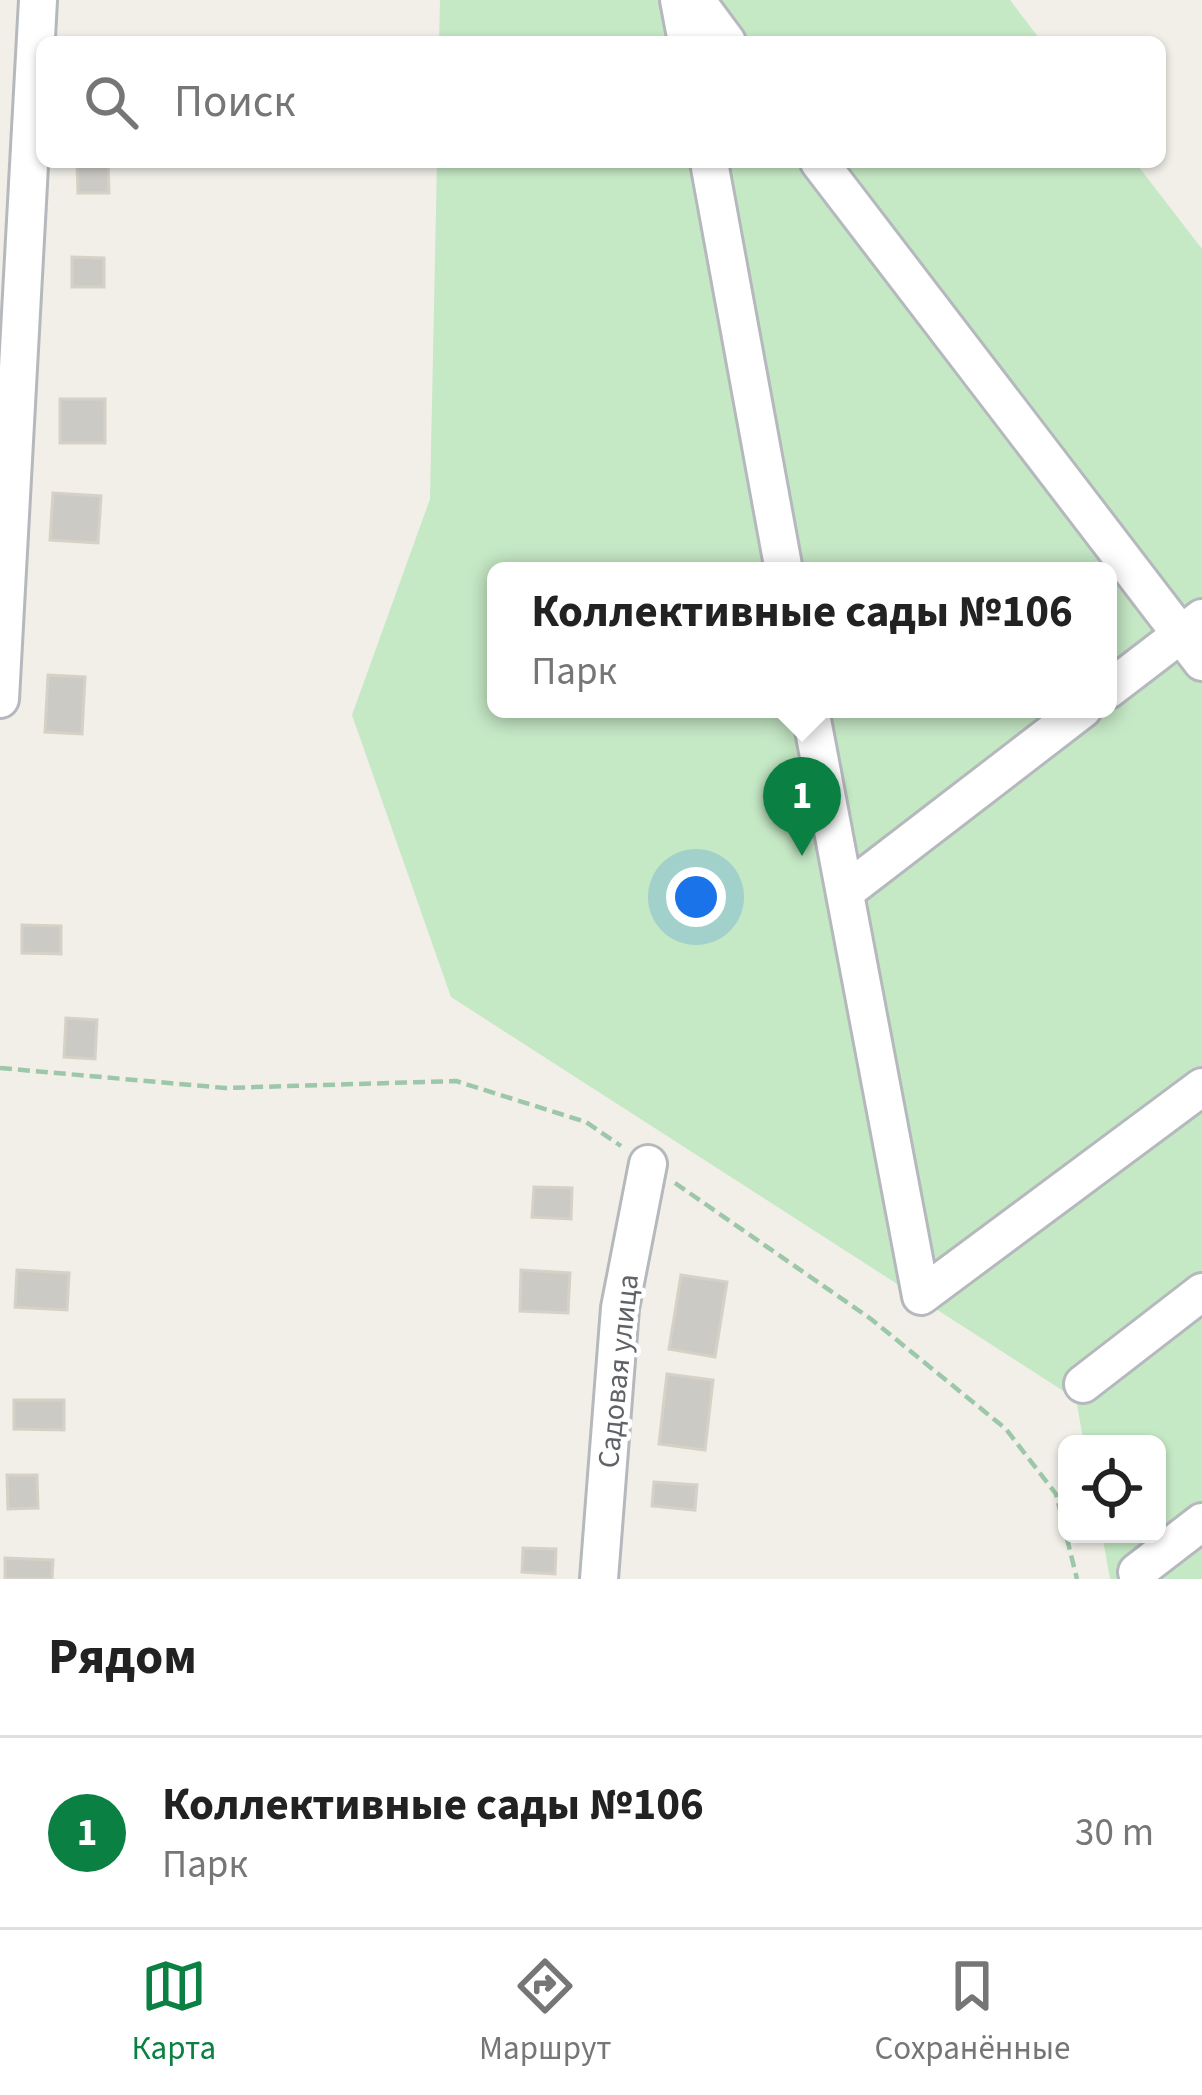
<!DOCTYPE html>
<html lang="ru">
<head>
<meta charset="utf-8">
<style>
  :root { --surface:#fff; --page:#f6f6f6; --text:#222; --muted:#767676; --line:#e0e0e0; --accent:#0b8043 }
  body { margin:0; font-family:"Source Sans 3",sans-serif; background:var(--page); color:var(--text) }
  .controls { position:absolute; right:36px; bottom:36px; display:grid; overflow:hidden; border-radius:18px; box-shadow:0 3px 9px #0004 }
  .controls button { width:108px; height:108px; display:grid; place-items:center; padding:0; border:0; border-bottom:3px solid var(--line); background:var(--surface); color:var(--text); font:60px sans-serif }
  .you { position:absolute; left:696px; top:897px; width:42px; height:42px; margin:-30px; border:9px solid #fff; border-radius:50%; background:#1a73e8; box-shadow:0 0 0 18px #1a73e833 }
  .badge { display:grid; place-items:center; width:78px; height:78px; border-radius:50%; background:var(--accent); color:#fff; font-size:39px; font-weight:700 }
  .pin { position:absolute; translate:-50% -99px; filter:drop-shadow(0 3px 6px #0008) }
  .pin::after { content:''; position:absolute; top:63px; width:42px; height:36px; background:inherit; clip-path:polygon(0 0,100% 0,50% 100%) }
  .popup { position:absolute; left:487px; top:562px; width:630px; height:156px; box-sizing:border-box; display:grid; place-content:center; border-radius:18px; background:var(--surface); filter:drop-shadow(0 3px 9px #0005); font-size:39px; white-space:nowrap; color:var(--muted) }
  .popup b { font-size:45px; color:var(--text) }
  .popup::after { content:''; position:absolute; left:50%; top:100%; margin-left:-24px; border:24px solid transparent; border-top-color:var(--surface) }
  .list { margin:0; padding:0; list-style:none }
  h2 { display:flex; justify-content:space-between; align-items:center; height:156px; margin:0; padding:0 48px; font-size:51px }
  h2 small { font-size:39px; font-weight:400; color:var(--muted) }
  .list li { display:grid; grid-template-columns:78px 1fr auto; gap:36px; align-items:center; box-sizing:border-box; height:192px; padding:0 48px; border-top:3px solid var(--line) }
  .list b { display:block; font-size:45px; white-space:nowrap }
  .list p { margin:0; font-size:39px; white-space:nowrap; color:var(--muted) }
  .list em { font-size:39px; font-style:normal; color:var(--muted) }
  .icon { flex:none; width:66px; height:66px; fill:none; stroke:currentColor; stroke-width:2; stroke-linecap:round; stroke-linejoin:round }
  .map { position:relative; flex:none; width:1202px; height:1579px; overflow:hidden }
  .search { position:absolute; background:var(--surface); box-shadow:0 3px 9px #0004; left:36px; right:36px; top:36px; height:132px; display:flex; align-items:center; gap:30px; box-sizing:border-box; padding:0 42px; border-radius:18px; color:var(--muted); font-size:45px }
  .sheet { height:348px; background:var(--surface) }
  nav { display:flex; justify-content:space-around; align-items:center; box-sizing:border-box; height:168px; border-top:3px solid var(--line); background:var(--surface); font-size:33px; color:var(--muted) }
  nav a { display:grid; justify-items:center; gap:6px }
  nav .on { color:var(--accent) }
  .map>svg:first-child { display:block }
  .green { fill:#c5e8c5; fill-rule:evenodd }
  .building { fill:#cccac5; stroke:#d6d1c6; stroke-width:3 }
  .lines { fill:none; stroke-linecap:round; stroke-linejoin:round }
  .minor-casing { stroke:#b5b8bc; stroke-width:42 }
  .path { stroke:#9cc7a9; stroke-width:4.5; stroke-dasharray:12 6; stroke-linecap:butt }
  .minor { stroke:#fff; stroke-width:36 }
  .labels { text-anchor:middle; stroke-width:9; stroke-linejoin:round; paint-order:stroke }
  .street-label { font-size:30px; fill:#5f6368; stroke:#fff }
</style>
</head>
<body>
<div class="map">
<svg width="1202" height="1579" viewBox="0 0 1202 1579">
  <rect width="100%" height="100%" fill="#f1efe8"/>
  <g class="green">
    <polygon points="440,0 1010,0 1042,42 439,42"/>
    <path d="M437 162H1135L1202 249V1579H1110L1102 1534H1157V1444H1084L1076 1399 451 997 352 715 430 499ZM496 571H1108V709H496Z"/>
  </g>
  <g class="building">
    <polygon points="77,162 108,162 109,193 78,193"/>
    <polygon points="72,257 104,258 104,287 72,287"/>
    <rect x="60" y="399" width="45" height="44"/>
    <polygon points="53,493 101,496 98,543 50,540"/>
    <polygon points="48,675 85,677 82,734 45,732"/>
    <polygon points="22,925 61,926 61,954 22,953"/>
    <polygon points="66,1018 97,1020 95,1059 64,1057"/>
    <polygon points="534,1187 572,1188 571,1219 532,1217"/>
    <polygon points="17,1270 69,1273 67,1310 15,1307"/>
    <polygon points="521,1270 570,1273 568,1313 520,1311"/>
    <polygon points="681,1275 727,1282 715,1357 669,1349"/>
    <polygon points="667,1374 713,1380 705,1450 659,1444"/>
    <polygon points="14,1400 64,1400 64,1430 14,1429"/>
    <polygon points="7,1475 37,1475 38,1508 8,1509"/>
    <polygon points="654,1482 697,1485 695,1510 652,1506"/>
    <polygon points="523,1548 556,1549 555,1574 522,1572"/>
    <polygon points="5,1558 53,1560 52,1579 5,1579"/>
  </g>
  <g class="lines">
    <g class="minor-casing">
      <g id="minor">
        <polyline points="679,0 687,42"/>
        <polyline points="696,0 727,42"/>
        <polyline points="709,162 784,571"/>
        <polyline points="819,162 1202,662"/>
        <polyline points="1108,690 1202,618"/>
        <polyline points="0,699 38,0"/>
        <polyline points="810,709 921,1296 1202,1087"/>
        <polyline points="845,892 1083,709"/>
        <polyline points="1083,1384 1202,1292"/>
        <polyline points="1137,1572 1202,1522"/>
        <polyline points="599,1579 620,1308 648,1164"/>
      </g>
    </g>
    <g class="path">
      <polyline points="0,1068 225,1088 456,1081 586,1122 621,1146"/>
      <polyline points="675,1183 871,1319 1006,1429 1056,1494 1077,1579"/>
    </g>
    <use href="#minor" class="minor"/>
  </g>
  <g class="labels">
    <g class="street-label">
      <text transform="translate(618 1371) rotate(-84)" y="10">Садовая улица</text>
    </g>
  </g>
</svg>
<div class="controls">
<button><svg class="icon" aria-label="locate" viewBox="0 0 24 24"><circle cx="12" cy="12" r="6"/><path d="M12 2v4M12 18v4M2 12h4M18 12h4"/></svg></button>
</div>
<div class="you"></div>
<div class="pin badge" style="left:802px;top:856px">1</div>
<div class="popup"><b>Коллективные сады №106</b>Парк</div>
<div class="search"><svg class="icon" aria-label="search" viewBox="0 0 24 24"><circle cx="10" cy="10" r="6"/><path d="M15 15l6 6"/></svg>Поиск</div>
</div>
<section class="sheet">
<h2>Рядом<small></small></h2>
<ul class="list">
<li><span class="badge">1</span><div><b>Коллективные сады №106</b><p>Парк</p></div><em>30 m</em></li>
</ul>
</section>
<nav>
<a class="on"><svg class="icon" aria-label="map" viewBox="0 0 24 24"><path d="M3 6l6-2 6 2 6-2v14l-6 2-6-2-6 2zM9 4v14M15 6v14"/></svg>Карта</a>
<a><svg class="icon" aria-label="directions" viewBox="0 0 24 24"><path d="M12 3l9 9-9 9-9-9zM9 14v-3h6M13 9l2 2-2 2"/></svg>Маршрут</a>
<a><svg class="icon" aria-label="saved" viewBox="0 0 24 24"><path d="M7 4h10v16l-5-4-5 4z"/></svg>Сохранённые</a>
</nav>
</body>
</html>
